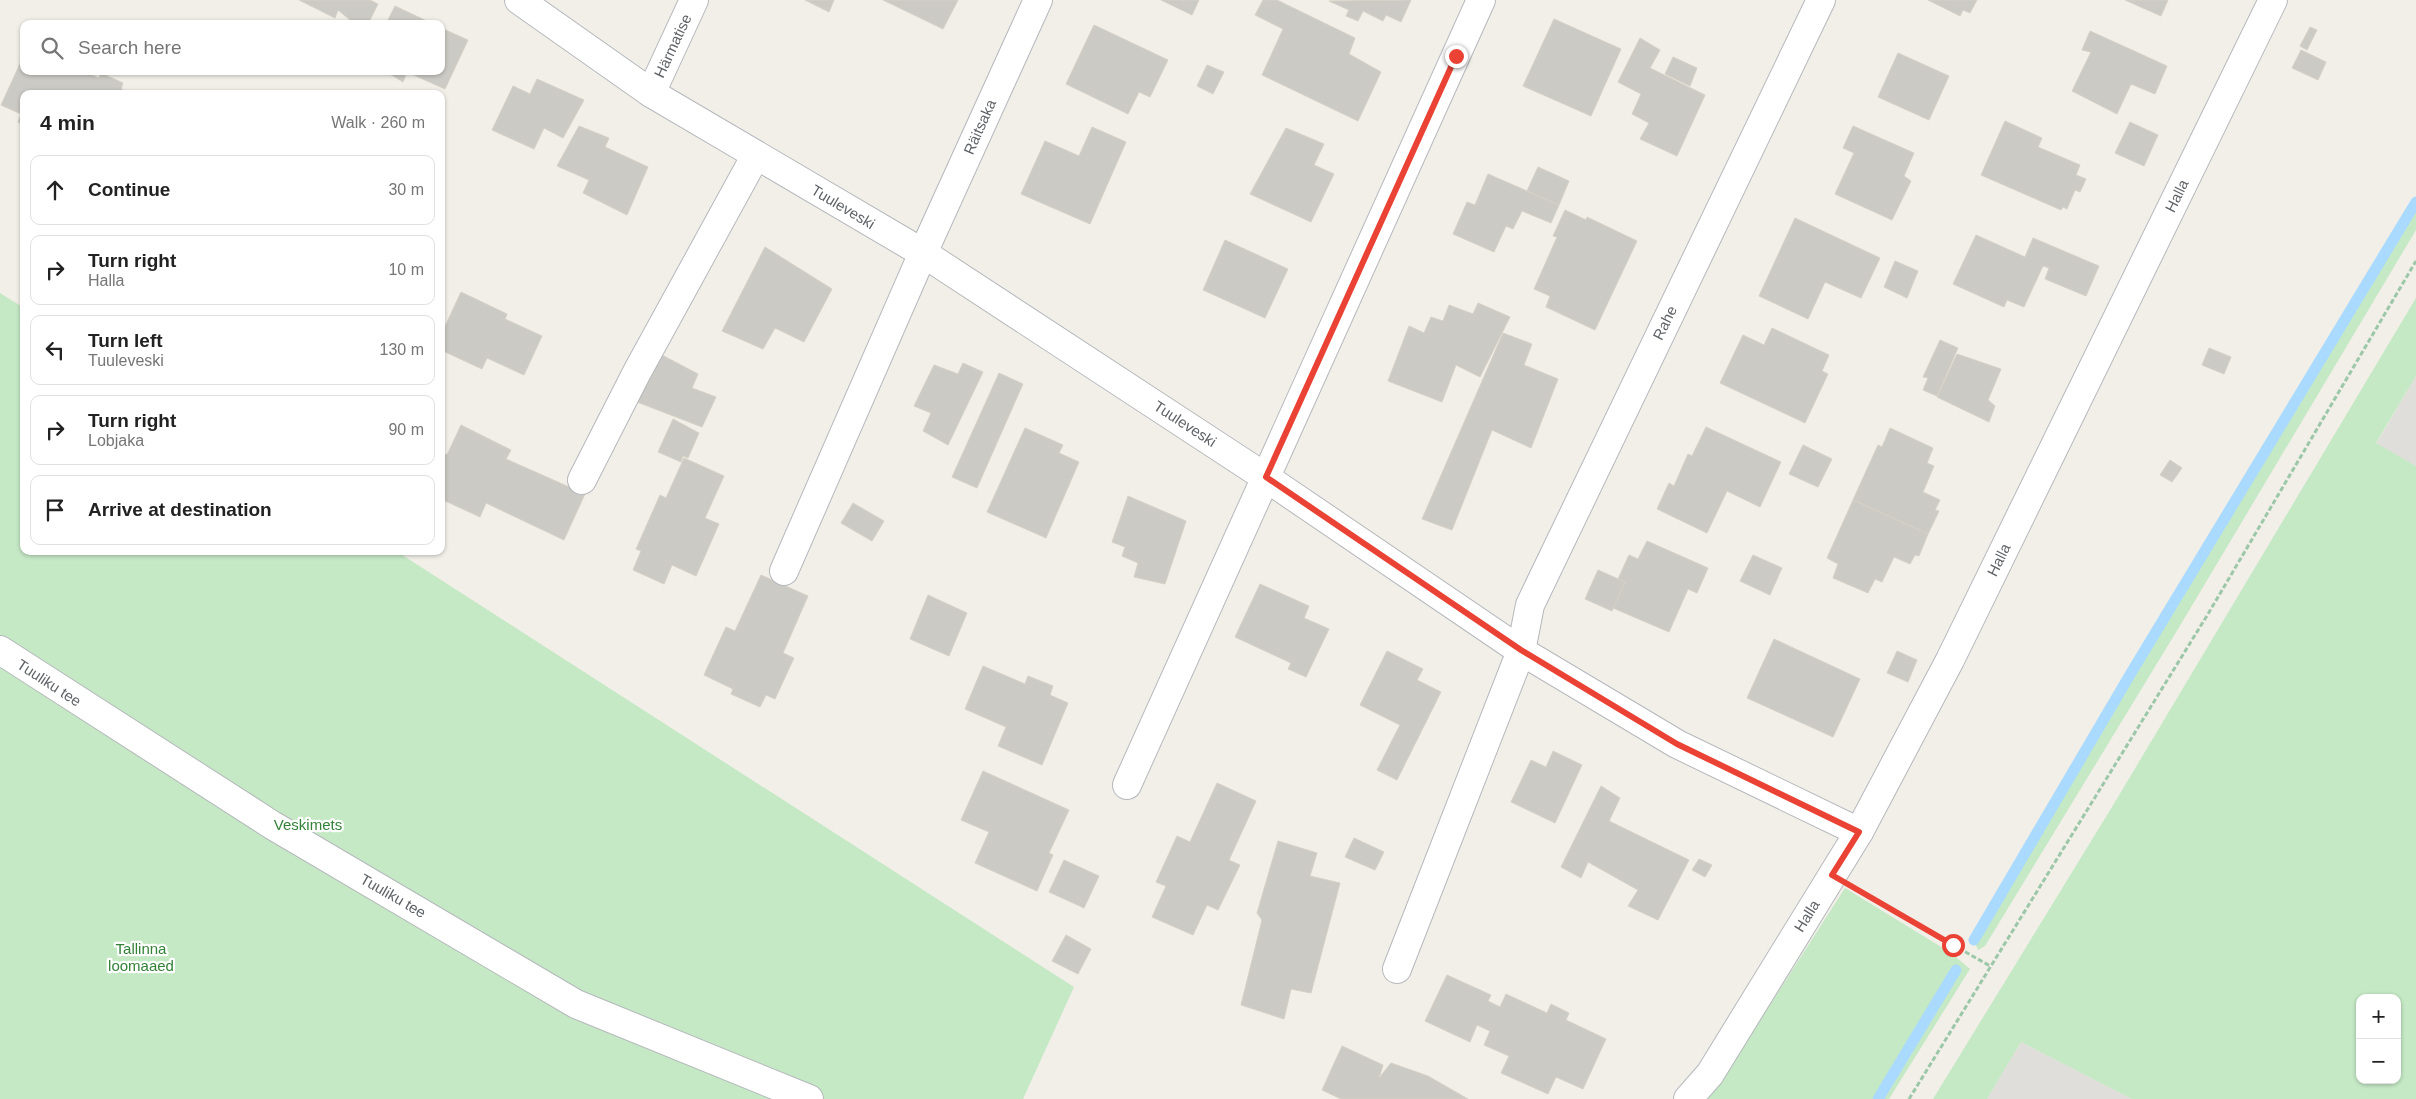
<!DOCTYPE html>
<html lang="en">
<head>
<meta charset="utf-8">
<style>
  :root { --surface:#fff; --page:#f6f6f6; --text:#222; --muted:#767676; --line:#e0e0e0 }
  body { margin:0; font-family:Arial,sans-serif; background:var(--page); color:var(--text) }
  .controls { position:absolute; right:15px; bottom:15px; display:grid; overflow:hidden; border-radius:10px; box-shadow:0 1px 4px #0004 }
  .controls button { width:45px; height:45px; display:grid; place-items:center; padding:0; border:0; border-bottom:1px solid var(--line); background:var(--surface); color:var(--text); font:25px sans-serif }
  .stop { position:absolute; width:15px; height:15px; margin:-11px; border:4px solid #ea4335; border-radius:50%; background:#fff }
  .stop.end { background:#ea4335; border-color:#fff; box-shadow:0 1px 5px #0008 }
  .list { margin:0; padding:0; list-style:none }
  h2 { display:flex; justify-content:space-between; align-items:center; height:65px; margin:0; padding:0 20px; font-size:21px }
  h2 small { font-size:16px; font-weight:400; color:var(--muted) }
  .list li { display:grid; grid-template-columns:32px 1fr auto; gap:15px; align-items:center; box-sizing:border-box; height:70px; margin:0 10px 10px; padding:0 10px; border:1px solid var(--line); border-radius:10px }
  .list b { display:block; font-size:19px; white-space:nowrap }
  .list p { margin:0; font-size:16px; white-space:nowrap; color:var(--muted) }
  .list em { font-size:16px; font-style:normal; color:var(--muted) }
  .icon { flex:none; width:28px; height:28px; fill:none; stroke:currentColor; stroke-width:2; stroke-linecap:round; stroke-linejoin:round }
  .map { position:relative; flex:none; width:2416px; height:1099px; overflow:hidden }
  .search { position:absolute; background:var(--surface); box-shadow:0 1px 4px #0004; left:20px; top:20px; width:425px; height:55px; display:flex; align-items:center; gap:12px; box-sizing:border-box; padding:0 18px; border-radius:10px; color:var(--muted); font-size:19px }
  .panel { position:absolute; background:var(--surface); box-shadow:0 1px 4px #0004; left:20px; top:90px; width:425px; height:465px; border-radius:10px }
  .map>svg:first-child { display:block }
  .industrial { fill:#e0deda }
  .green { fill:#c5e8c5; fill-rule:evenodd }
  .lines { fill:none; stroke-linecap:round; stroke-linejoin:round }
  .stream { stroke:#aadaff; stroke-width:11 }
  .building { fill:#cccac5; stroke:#d6d1c6 }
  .street-casing { stroke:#b5b8bc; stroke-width:30 }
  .path { stroke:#9cc7a9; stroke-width:3; stroke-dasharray:5 2.5; stroke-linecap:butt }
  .street { stroke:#fff; stroke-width:28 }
  .route { stroke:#ea4335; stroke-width:6 }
  .labels { text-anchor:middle; stroke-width:4.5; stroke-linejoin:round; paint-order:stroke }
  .street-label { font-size:15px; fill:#5f6368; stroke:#fff }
  .park-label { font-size:15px; fill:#348238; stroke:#fff }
</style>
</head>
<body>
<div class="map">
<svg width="2416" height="1099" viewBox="0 0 2416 1099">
  <rect width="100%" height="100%" fill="#f1efe8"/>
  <g class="industrial">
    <polygon points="2416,376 2416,466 2376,444"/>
    <polygon points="2021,1042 2132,1099 1987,1099"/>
  </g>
  <g class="green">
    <polygon points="2416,202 2416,230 2181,624 1985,946 1978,950 1974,940 2131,673"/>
    <polygon points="0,293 24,308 24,551 396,551 1074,987 1023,1099 0,1099"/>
    <path d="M2416 298V376L2376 443 2416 466V1099H2132L2021 1042 1987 1099H1933L2115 802ZM2360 998H2397V1080H2360Z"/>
    <polygon points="1845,888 1951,953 1970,969 1889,1099 1702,1099 1741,1050"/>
  </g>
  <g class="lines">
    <g class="stream">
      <polyline points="1974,940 2131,673 2416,202"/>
      <polyline points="1878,1099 1956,970"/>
    </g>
  </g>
  <g class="building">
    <polygon points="299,0 370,0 378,4 368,24 355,24 338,10 335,18"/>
    <polygon points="805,0 834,0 829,12"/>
    <polygon points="883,0 958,0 943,29"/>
    <polygon points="1161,0 1199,0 1192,15"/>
    <polygon points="1263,0 1277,0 1355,38 1349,54 1381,72 1358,121 1262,75 1283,29 1255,15"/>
    <polygon points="1411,0 1401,22 1386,15 1383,21 1363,11 1358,21 1346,16 1349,10 1329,1"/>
    <polygon points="1928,0 1977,0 1970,13 1963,10 1960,16"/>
    <polygon points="2125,0 2168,0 2161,16"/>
    <polygon points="395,6 433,24 386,24"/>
    <polygon points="1554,19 1621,49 1591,116 1523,86"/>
    <polygon points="1094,25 1168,60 1150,97 1139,92 1128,114 1066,84"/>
    <polygon points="2310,27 2317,30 2307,50 2300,46"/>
    <polygon points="441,28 468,40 445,89 407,72 403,82 385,71 441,71"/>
    <polygon points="2090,31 2167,66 2155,94 2131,84 2117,114 2072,91 2091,52 2082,50"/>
    <polygon points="1640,38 1660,50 1650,68 1705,95 1677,156 1640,139 1649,123 1632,114 1641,94 1618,82"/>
    <polygon points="2301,50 2326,62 2318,80 2292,68"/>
    <polygon points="1898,53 1949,76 1929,120 1878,97"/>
    <polygon points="24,55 24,71 83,71 99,78 101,73 123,83 121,89 131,94 24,94 24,125 18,122 21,114 1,105"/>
    <polygon points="1673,57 1697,68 1690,86 1665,74"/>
    <polygon points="1207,65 1224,72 1213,94 1197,86"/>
    <polygon points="537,79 584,100 563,138 544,128 534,149 492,130 513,86 530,94"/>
    <polygon points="2005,121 2042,138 2038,147 2080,165 2076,175 2086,179 2080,192 2075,190 2067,209 2063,207 2061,210 1981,175"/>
    <polygon points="2130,122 2158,135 2144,166 2115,153"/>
    <polygon points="579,126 609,138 605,147 648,167 627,215 583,193 589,180 557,166"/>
    <polygon points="1853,126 1914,153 1904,176 1911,181 1892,220 1835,194 1854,153 1843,148"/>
    <polygon points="1092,127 1126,142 1090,224 1021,194 1045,141 1079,156"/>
    <polygon points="1286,128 1324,144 1314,165 1334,174 1311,222 1250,194"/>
    <polygon points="1538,167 1569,181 1559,205 1527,191"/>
    <polygon points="1488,174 1559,205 1551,223 1522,211 1513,229 1506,226 1494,252 1453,234 1467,202 1475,205"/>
    <polygon points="1565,210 1586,220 1587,217 1637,241 1595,330 1546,307 1550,296 1534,289 1557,237 1553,236"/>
    <polygon points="1795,218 1880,258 1861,298 1825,282 1808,319 1759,296"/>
    <polygon points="1976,235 2025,257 2033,238 2099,266 2086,296 2045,279 2049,268 2043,266 2024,307 2007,300 2004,307 1953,284"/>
    <polygon points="1225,240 1288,269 1265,318 1203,290"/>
    <polygon points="765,247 832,289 804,342 775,328 763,349 722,331"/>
    <polygon points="1895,261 1918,271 1907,298 1884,287"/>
    <polygon points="461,292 507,314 505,319 542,336 524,375 487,358 482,369 441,350 441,335"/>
    <polygon points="1478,303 1510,317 1480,377 1456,365 1442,402 1388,381 1409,326 1424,333 1431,317 1443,321 1449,305 1473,314"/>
    <polygon points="1772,328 1829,355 1822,371 1828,374 1805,423 1720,383 1743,335 1764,345"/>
    <polygon points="1503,333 1532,344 1524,365 1558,379 1531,448 1492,430 1452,530 1422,519"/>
    <polygon points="1940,340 1958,348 1937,396 1923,390 1928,378 1923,377"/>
    <polygon points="2209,348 2231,357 2224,374 2202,365"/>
    <polygon points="660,354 698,374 692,388 716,397 702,427 637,402"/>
    <polygon points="1957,354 2001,369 1988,400 1995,406 1989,422 1937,397"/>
    <polygon points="963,363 983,372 948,445 923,431 931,413 914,406 934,365 958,374"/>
    <polygon points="999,373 1023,384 977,488 952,477"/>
    <polygon points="673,419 699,433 688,458 683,456 681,462 658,452"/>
    <polygon points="461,425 511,450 506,459 585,494 564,540 486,503 480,517 441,499 441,452 447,455"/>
    <polygon points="1706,427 1781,462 1760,507 1727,491 1707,533 1657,509 1669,483 1674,486 1688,454 1692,456"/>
    <polygon points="1025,428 1063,445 1059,453 1079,462 1046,538 987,512"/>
    <polygon points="1890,428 1933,448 1927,463 1934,466 1923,492 1940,500 1935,510 1939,511 1928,534 1853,500 1878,445 1882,447"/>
    <polygon points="1803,445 1832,459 1818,487 1789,474"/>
    <polygon points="684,458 724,476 705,518 719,524 696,576 672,565 664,584 633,570 641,551 636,549 660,495 666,498"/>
    <polygon points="2170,460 2182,468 2172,482 2160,475"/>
    <polygon points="1128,496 1186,521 1165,584 1134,577 1138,563 1122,556 1125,547 1112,542"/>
    <polygon points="1853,500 1928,534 1919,556 1915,555 1910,564 1894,557 1882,582 1875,579 1868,593 1833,578 1838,564 1827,558"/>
    <polygon points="853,503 884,521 872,541 841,523"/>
    <polygon points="1647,541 1708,568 1697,593 1688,589 1669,632 1613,608 1625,582 1618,579 1629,555 1638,559"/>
    <polygon points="1753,555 1782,568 1770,595 1740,581"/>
    <polygon points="1598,570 1625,582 1612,611 1585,599"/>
    <polygon points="761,575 808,596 783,653 794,658 775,699 766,695 760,707 731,694 733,689 704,675 726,627 735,631"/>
    <polygon points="1260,584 1309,606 1304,618 1329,629 1306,677 1288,669 1291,663 1235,637"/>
    <polygon points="928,595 967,613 949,656 910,639"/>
    <polygon points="1774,639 1860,679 1833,737 1747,698"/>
    <polygon points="1387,651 1423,669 1417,680 1441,692 1397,780 1377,770 1400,725 1360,705"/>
    <polygon points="1897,651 1917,660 1908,682 1887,673"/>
    <polygon points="983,666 1025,684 1028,676 1053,686 1050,695 1068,703 1042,765 998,746 1006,727 965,709"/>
    <polygon points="1553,751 1582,765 1555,823 1511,802 1531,760 1546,767"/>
    <polygon points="983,771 1069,810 1049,853 1053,855 1037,891 975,863 989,832 961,820"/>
    <polygon points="1217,783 1256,801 1229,860 1240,865 1218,910 1207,905 1193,935 1152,917 1166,886 1156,882 1177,836 1190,842"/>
    <polygon points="1601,786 1620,798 1609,821 1689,860 1658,920 1628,906 1638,890 1588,862 1581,878 1561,867"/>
    <polygon points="1354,838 1384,852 1375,870 1345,857"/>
    <polygon points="1278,841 1317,853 1310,876 1340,883 1311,993 1291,989 1284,1019 1241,1005 1262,920 1257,913"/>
    <polygon points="1699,859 1712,865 1705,877 1692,870"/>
    <polygon points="1064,860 1099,876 1084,908 1049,892"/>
    <polygon points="1066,935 1091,949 1078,974 1052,961"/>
    <polygon points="1447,975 1491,995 1488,1001 1500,1007 1506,994 1547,1013 1551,1004 1569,1013 1566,1020 1606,1039 1583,1089 1556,1077 1548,1094 1501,1073 1509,1056 1484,1045 1490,1031 1477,1025 1470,1042 1425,1021"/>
    <polygon points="1342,1046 1383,1065 1379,1078 1391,1063 1428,1076 1468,1099 1341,1099 1322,1090"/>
  </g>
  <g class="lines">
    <g class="street-casing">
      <g id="street">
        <polyline points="519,0 651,93 923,253 1265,477 1521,651 1677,744 1859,832"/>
        <polyline points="651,93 694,0"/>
        <polyline points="582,480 637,372 756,155"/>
        <polyline points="784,571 923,253 1038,0"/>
        <polyline points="0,650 272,825 576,1004 809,1099"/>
        <polyline points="1127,785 1481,0"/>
        <polyline points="1397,969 1521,651 1530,605 1821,0"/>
        <polyline points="1688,1099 1710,1074 1859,832 1950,660 2273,0"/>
      </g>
    </g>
    <g class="path">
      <polyline points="1861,892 1990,966"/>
      <polyline points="1909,1099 2208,614 2416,261"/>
    </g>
    <use href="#street" class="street"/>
  </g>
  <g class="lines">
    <polyline class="route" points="1456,56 1266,477 1521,650 1677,744 1859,832 1832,875 1953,945"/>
  </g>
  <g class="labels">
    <g class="street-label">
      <text transform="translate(673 46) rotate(-65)" y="5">Härmatise</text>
      <text transform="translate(980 127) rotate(-66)" y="5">Räitsaka</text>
      <text transform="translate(2177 196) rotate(-64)" y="5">Halla</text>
      <text transform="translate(843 207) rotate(31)" y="5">Tuuleveski</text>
      <text transform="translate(1665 323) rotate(-64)" y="5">Rahe</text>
      <text transform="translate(1185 424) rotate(33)" y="5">Tuuleveski</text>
      <text transform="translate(1999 560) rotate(-64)" y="5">Halla</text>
      <text transform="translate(49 683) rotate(33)" y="5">Tuuliku tee</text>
      <text transform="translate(393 896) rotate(30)" y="5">Tuuliku tee</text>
      <text transform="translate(1807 916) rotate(-58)" y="5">Halla</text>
    </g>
    <g class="park-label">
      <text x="308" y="830">Veskimets</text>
      <text x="141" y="954">Tallinna<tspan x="141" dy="17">loomaaed</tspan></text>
    </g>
  </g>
</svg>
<div class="controls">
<button>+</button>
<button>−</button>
</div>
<div class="stop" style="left:1953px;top:945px"></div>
<div class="stop end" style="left:1456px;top:56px"></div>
<div class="search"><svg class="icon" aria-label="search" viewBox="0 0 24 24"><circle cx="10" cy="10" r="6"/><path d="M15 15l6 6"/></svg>Search here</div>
<section class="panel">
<h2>4 min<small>Walk · 260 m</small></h2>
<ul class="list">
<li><svg class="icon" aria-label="ahead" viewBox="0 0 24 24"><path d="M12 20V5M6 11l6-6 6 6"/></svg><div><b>Continue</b></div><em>30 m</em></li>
<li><svg class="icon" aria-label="right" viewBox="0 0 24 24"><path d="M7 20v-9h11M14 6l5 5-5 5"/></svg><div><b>Turn right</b><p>Halla</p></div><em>10 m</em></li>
<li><svg class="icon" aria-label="left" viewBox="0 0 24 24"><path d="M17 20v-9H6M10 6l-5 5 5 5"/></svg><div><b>Turn left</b><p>Tuuleveski</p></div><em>130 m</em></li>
<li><svg class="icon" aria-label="right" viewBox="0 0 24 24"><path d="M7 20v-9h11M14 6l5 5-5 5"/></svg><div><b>Turn right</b><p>Lobjaka</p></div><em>90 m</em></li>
<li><svg class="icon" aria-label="arrive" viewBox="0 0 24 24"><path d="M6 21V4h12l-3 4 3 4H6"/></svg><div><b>Arrive at destination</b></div></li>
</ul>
</section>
</div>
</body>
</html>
